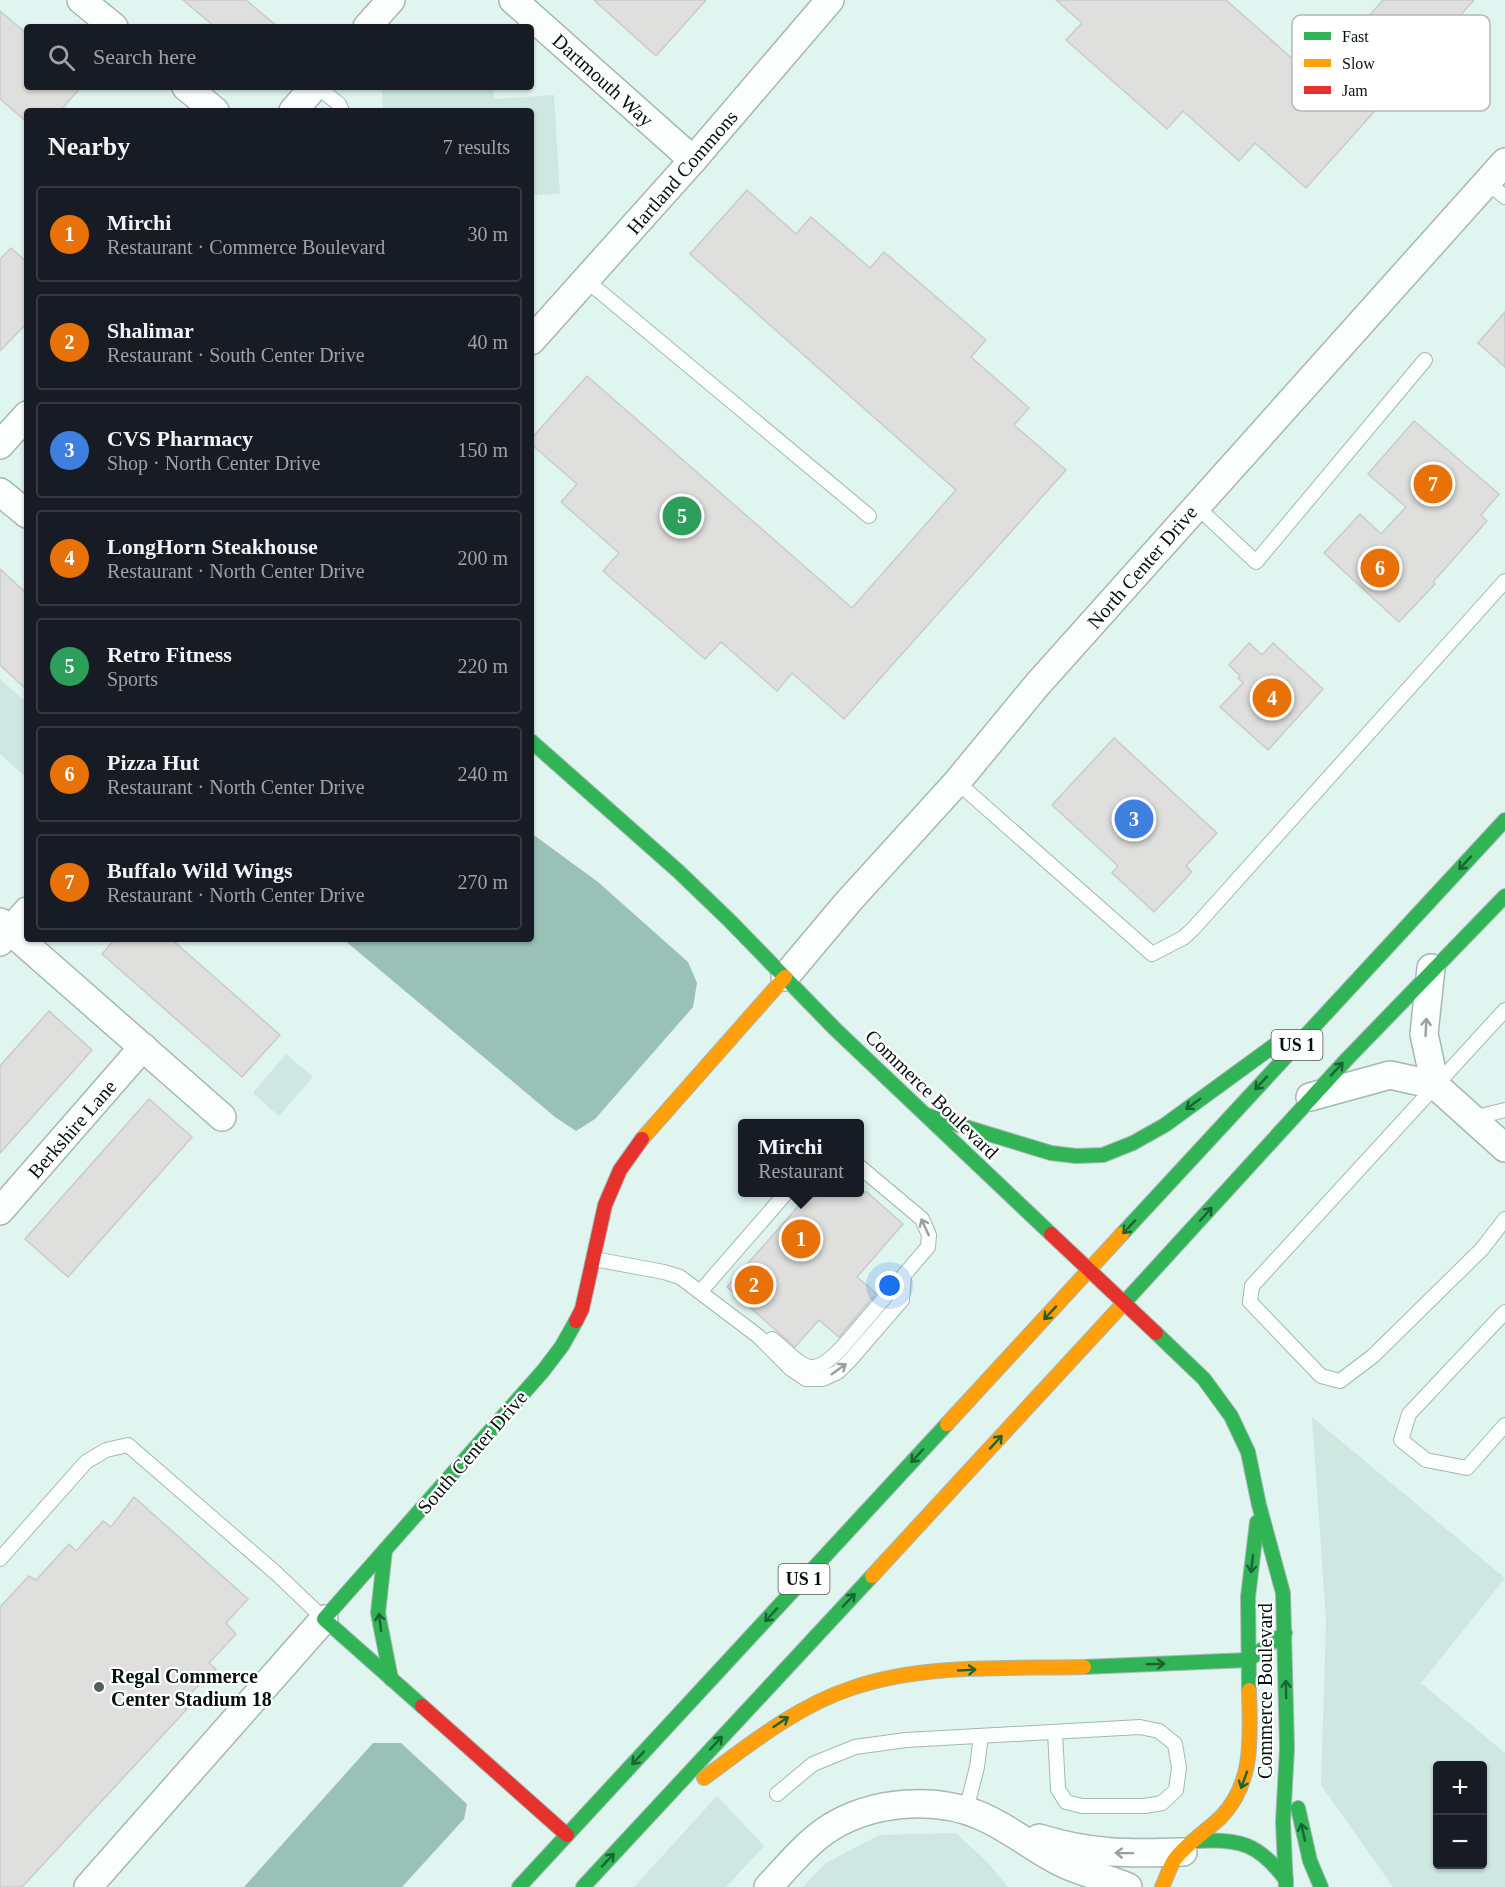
<!DOCTYPE html>
<html lang="en">
<head>
<meta charset="utf-8">
<style>
  :root { --surface:#171b24; --page:#242831; --text:#f1f3f6; --muted:#9ea1a6; --line:#363941; --accent:#a9b1b2 }
  body { margin:0; font-family:"Times New Roman",serif; background:var(--page); color:var(--text) }
  .controls { position:absolute; right:18px; bottom:18px; display:grid; overflow:hidden; border-radius:6px; box-shadow:0 2px 4px #0004 }
  .controls button { width:54px; height:54px; display:grid; place-items:center; padding:0; border:0; border-bottom:2px solid var(--line); background:var(--surface); color:var(--text); font:30px sans-serif }
  .you { position:absolute; left:890px; top:1286px; width:21px; height:21px; margin:-15px; border:4px solid #fff; border-radius:50%; background:#1a73e8; box-shadow:0 0 0 9px #1a73e833 }
  .badge { display:grid; place-items:center; width:39px; height:39px; border-radius:50%; background:var(--accent); color:#fff; font-size:20px; font-weight:700 }
  .pin { position:absolute; translate:-50% -50%; border:3px solid #fff; box-shadow:0 2px 6px #0006 }
  .popup { position:absolute; left:738px; top:1119px; width:126px; height:78px; box-sizing:border-box; display:grid; place-content:center; border-radius:6px; background:var(--surface); filter:drop-shadow(0 2px 4px #0005); font-size:20px; white-space:nowrap; color:var(--muted) }
  .popup b { font-size:22px; color:var(--text) }
  .popup::after { content:''; position:absolute; left:50%; top:100%; margin-left:-12px; border:12px solid transparent; border-top-color:var(--surface) }
  .list { margin:0; padding:0; list-style:none }
  h2 { display:flex; justify-content:space-between; align-items:center; height:78px; margin:0; padding:0 24px; font-size:26px }
  h2 small { font-size:20px; font-weight:400; color:var(--muted) }
  .list li { display:grid; grid-template-columns:39px 1fr auto; gap:18px; align-items:center; box-sizing:border-box; height:96px; margin:0 12px 12px; padding:0 12px; border:2px solid var(--line); border-radius:6px }
  .list b { display:block; font-size:22px; white-space:nowrap }
  .list p { margin:0; font-size:20px; white-space:nowrap; color:var(--muted) }
  .list em { font-size:20px; font-style:normal; color:var(--muted) }
  .icon { flex:none; width:33px; height:33px; fill:none; stroke:currentColor; stroke-width:2; stroke-linecap:round; stroke-linejoin:round }
  .map { position:relative; flex:none; width:1505px; height:1887px; overflow:hidden }
  .search { position:absolute; background:var(--surface); box-shadow:0 2px 4px #0004; left:24px; top:24px; width:510px; height:66px; display:flex; align-items:center; gap:15px; box-sizing:border-box; padding:0 21px; border-radius:6px; color:var(--muted); font-size:22px }
  .panel { position:absolute; background:var(--surface); box-shadow:0 2px 4px #0004; left:24px; top:108px; width:510px; height:834px; border-radius:6px }
  .map>svg:first-child { display:block }
  .green { fill:#cee7e1; fill-rule:evenodd }
  .water { fill:#99c1b8 }
  .building { fill:#dfdfde; stroke:#c9cbcb; stroke-width:1.5 }
  .lines { fill:none; stroke-linecap:round; stroke-linejoin:round }
  .lane-casing { stroke:#a7b7b3; stroke-width:16 }
  .street-casing { stroke:#a7b7b3; stroke-width:30 }
  .fast-casing { stroke:#a7b7b3; stroke-width:16 }
  .slow-casing { stroke:#a7b7b3; stroke-width:16 }
  .jam-casing { stroke:#a7b7b3; stroke-width:16 }
  .lane { stroke:#fafefd; stroke-width:14 }
  .street { stroke:#fafefd; stroke-width:27 }
  .fast { stroke:#30b455; stroke-width:14 }
  .slow { stroke:#ff9f0a; stroke-width:14 }
  .jam { stroke:#e5322d; stroke-width:14 }
  .oneway { stroke:#1a6332 }
  .oneway2 { stroke:#98a09e }
  .poi-dot { fill:#52615e; stroke:#fff; stroke-width:2 }
  .labels { text-anchor:middle; stroke-width:4.5; stroke-linejoin:round; paint-order:stroke }
  .shield { fill:#fff; stroke:#505957; stroke-width:1.5 }
  .shield-label { font-size:18px; font-weight:bold; fill:#05120f }
  .street-label { font-size:20px; fill:#05120f; stroke:#fff }
  .poi-label { font-size:20px; font-weight:bold; fill:#05120f; stroke:#fff; text-anchor:start }
  .key { fill:#fff; stroke:#b4b8b7; stroke-width:1.5 }
  .key-label { font-size:16px; fill:#05120f }
</style>
</head>
<body>
<div class="map">
<svg width="1505" height="1887" viewBox="0 0 1505 1887">
  <rect width="100%" height="100%" fill="#e1f5f0"/>
  <g class="green">
    <polygon points="382,87 493,87 494,99 554,95 560,194 531,195 531,111 383,111"/>
    <polygon points="0,679 27,703 27,778 0,754"/>
    <polygon points="286,1054 313,1077 279,1116 253,1093"/>
    <path d="M1312 1417 1505 1578 1421 1683 1505 1753V1887H1393L1321 1785 1326 1621ZM1438 1766H1482V1864H1438Z"/>
    <polygon points="717,1796 764,1846 726,1887 634,1887"/>
    <polygon points="956,1833 988,1863 1008,1887 803,1887 826,1863 879,1835"/>
  </g>
  <g class="water">
    <polygon points="531,833 598,882 688,962 697,983 693,1007 595,1119 576,1131 555,1117 343,939 531,939"/>
    <polygon points="373,1743 401,1743 467,1804 464,1819 402,1887 244,1887"/>
  </g>
  <g class="building">
    <polygon points="183,0 246,0 278,27 215,27"/>
    <polygon points="594,0 706,0 656,56"/>
    <polygon points="1056,0 1226,0 1314,78 1383,0 1474,0 1306,188 1255,143 1239,161 1183,111 1167,129 1066,40 1082,23"/>
    <polygon points="0,11 27,34 27,87 81,87 60,111 27,111 27,122 0,99"/>
    <polygon points="747,190 796,234 811,217 870,268 884,252 986,340 971,357 1029,408 1014,425 1066,470 844,719 792,673 777,691 721,642 705,659 603,571 619,553 561,502 577,484 531,444 531,439 587,376 852,608 956,490 690,254"/>
    <polygon points="11,248 27,262 27,323 0,351 0,259"/>
    <polygon points="1505,312 1505,367 1478,343"/>
    <polygon points="1414,421 1499,494 1481,515 1487,521 1433,582 1435,584 1399,622 1324,553 1360,514 1381,534 1406,507 1368,474"/>
    <polygon points="0,569 27,594 27,690 0,665"/>
    <polygon points="1249,643 1262,655 1273,643 1323,689 1268,750 1220,707 1243,683 1238,678 1240,676 1229,665"/>
    <polygon points="1114,738 1217,833 1186,866 1192,872 1154,912 1112,873 1118,866 1052,805"/>
    <polygon points="115,939 171,939 280,1035 242,1077 102,954"/>
    <polygon points="49,1011 92,1050 0,1153 0,1066"/>
    <polygon points="149,1099 192,1137 68,1277 25,1239"/>
    <polygon points="811,1192 867,1192 903,1224 857,1277 876,1293 839,1337 819,1320 795,1347 727,1287"/>
    <polygon points="134,1497 248,1599 226,1623 236,1634 209,1663 216,1669 178,1705 187,1709 22,1887 0,1887 0,1607 29,1576 36,1580 69,1544 76,1551 103,1521 111,1527"/>
  </g>
  <g class="lines">
    <g class="lane-casing">
      <g id="lane">
        <polyline points="317,87 339,104 342,111"/>
        <polyline points="1487,182 1505,197"/>
        <polyline points="586,280 869,516"/>
        <polyline points="1196,506 1256,562 1425,360"/>
        <polyline points="957,782 1152,954 1183,938 1193,929 1505,581"/>
        <polyline points="1505,1010 1252,1286 1250,1302 1321,1376 1340,1381 1373,1356 1482,1249 1505,1219"/>
        <polyline points="1473,1118 1505,1110"/>
        <polyline points="594,1259 664,1272 680,1277 758,1336 791,1369 806,1379 823,1379 838,1372 851,1359 902,1300 904,1276"/>
        <polyline points="701,1291 787,1192"/>
        <polyline points="1505,1312 1409,1414 1401,1440 1426,1460 1467,1468 1505,1425"/>
        <path d="M772 1339C805 1366 810 1383 845 1344L928 1247 929 1235 922 1219 860 1167"/>
        <polyline points="0,1559 86,1462 106,1450 128,1445 277,1574 324,1619"/>
        <polyline points="777,1794 813,1764 855,1747 906,1740 1140,1727 1159,1731 1175,1744 1179,1768 1176,1790 1162,1803 1145,1806 1082,1806 1066,1802 1058,1789 1055,1732"/>
        <polyline points="966,1810 977,1767 981,1736"/>
      </g>
    </g>
    <g class="street-casing">
      <g id="street">
        <polyline points="81,0 114,27"/>
        <polyline points="513,0 693,160"/>
        <polyline points="367,27 391,0"/>
        <polyline points="186,87 215,111"/>
        <polyline points="293,111 314,87"/>
        <polyline points="531,341 693,160 830,0"/>
        <polyline points="0,445 27,415"/>
        <polyline points="0,492 27,514"/>
        <polyline points="0,922 222,1117"/>
        <polyline points="0,942 27,911"/>
        <polyline points="1431,968 1424,1034 1435,1085"/>
        <polyline points="785,977 848,902 957,782 1037,685 1505,162"/>
        <polyline points="1310,1097 1390,1075 1435,1085 1505,1148"/>
        <polyline points="0,1211 143,1047"/>
        <path d="M1039 1838C1090 1854 1129 1854 1183 1852"/>
        <polyline points="88,1887 324,1619"/>
        <path d="M768 1887C788 1866 807 1842 831 1827 874 1801 935 1796 981 1816 1009 1828 1033 1848 1060 1862 1081 1873 1106 1877 1128 1887"/>
      </g>
    </g>
    <g class="fast-casing">
      <g id="fast">
        <polyline points="531,741 678,871 730,921 835,1029 1051,1234"/>
        <polyline points="926,1115 1051,1153 1076,1156 1103,1155 1133,1143 1165,1125 1283,1039"/>
        <polyline points="1122,1234 1505,820"/>
        <polyline points="1122,1305 1347,1059 1505,896"/>
        <polyline points="1156,1333 1204,1379 1231,1416 1248,1452 1259,1505 1283,1593 1287,1748 1283,1822 1286,1887"/>
        <polyline points="385,1550 378,1613 391,1679"/>
        <polyline points="1084,1667 1248,1660 1285,1633"/>
        <polyline points="1249,1690 1248,1597 1257,1522"/>
        <polyline points="422,1706 324,1619 543,1371 562,1346 576,1321"/>
        <polyline points="1298,1808 1310,1861 1321,1887"/>
        <path d="M1196 1841C1240 1838 1259 1844 1286 1880"/>
        <polyline points="519,1887 947,1424"/>
        <polyline points="583,1887 872,1576"/>
      </g>
    </g>
    <g class="slow-casing">
      <g id="slow">
        <polyline points="642,1139 785,977"/>
        <polyline points="947,1424 1122,1234"/>
        <polyline points="872,1576 1122,1305"/>
        <path d="M704 1778C750 1744 797 1706 852 1688 924 1663 1009 1669 1084 1667"/>
        <path d="M1162 1887C1166 1879 1169 1869 1173 1862 1182 1847 1208 1830 1221 1817 1255 1782 1250 1735 1249 1690"/>
      </g>
    </g>
    <g class="jam-casing">
      <g id="jam">
        <polyline points="1051,1234 1156,1333"/>
        <polyline points="576,1321 582,1309 605,1205 620,1170 642,1139"/>
        <polyline points="422,1706 567,1835"/>
      </g>
    </g>
    <use href="#lane" class="lane"/>
    <use href="#street" class="street"/>
    <use href="#fast" class="fast"/>
    <use href="#slow" class="slow"/>
    <use href="#jam" class="jam"/>
  </g>
  <defs><path id="oneway-shaft" d="M-6 0H5M1.5-3L5.5 0L1.5 3" fill="none" stroke-width="1.6" stroke-linecap="round" stroke-linejoin="round" transform="scale(1.5)"/></defs>
  <g class="oneway">
    <use href="#oneway-shaft" transform="translate(1465 863) rotate(133)"/>
    <use href="#oneway-shaft" transform="translate(1337 1069) rotate(-47)"/>
    <use href="#oneway-shaft" transform="translate(1261 1083) rotate(133)"/>
    <use href="#oneway-shaft" transform="translate(1193 1104) rotate(144)"/>
    <use href="#oneway-shaft" transform="translate(1206 1214) rotate(-48)"/>
    <use href="#oneway-shaft" transform="translate(1129 1227) rotate(133)"/>
    <use href="#oneway-shaft" transform="translate(1050 1313) rotate(133)"/>
    <use href="#oneway-shaft" transform="translate(996 1442) rotate(-47)"/>
    <use href="#oneway-shaft" transform="translate(917 1456) rotate(133)"/>
    <use href="#oneway-shaft" transform="translate(1252 1564) rotate(97)"/>
    <use href="#oneway-shaft" transform="translate(849 1600) rotate(-47)"/>
    <use href="#oneway-shaft" transform="translate(771 1615) rotate(133)"/>
    <use href="#oneway-shaft" transform="translate(380 1622) rotate(-97)"/>
    <use href="#oneway-shaft" transform="translate(1156 1664) rotate(-2)"/>
    <use href="#oneway-shaft" transform="translate(967 1670) rotate(-3)"/>
    <use href="#oneway-shaft" transform="translate(1286 1689) rotate(-91)"/>
    <use href="#oneway-shaft" transform="translate(781 1722) rotate(-34)"/>
    <use href="#oneway-shaft" transform="translate(716 1743) rotate(-47)"/>
    <use href="#oneway-shaft" transform="translate(638 1758) rotate(133)"/>
    <use href="#oneway-shaft" transform="translate(1244 1780) rotate(110)"/>
    <use href="#oneway-shaft" transform="translate(1303 1832) rotate(-103)"/>
    <use href="#oneway-shaft" transform="translate(608 1860) rotate(-47)"/>
  </g>
  <g class="oneway2">
    <use href="#oneway-shaft" transform="translate(1426 1027) rotate(-87)"/>
    <use href="#oneway-shaft" transform="translate(925 1227) rotate(-115)"/>
    <use href="#oneway-shaft" transform="translate(839 1369) rotate(-36)"/>
    <use href="#oneway-shaft" transform="translate(1124 1853) rotate(-179)"/>
  </g>
  <circle class="poi-dot" cx="99" cy="1687" r="6"/>
  <g class="labels">
    <g class="shield">
      <rect x="1271.5" y="1030" width="51" height="30" rx="4.5"/>
      <rect x="778.5" y="1564" width="51" height="30" rx="4.5"/>
    </g>
    <g class="shield-label">
      <text x="1297" y="1051">US 1</text>
      <text x="804" y="1585">US 1</text>
    </g>
    <g class="street-label">
      <text transform="translate(603 80) rotate(42)" y="7">Dartmouth Way</text>
      <text transform="translate(682 172) rotate(-49)" y="7">Hartland Commons</text>
      <text transform="translate(1142 567) rotate(-49)" y="7">North Center Drive</text>
      <text transform="translate(932 1094) rotate(44)" y="7">Commerce Boulevard</text>
      <text transform="translate(72 1129) rotate(-49)" y="7">Berkshire Lane</text>
      <text transform="translate(472 1452) rotate(-49)" y="7">South Center Drive</text>
      <text transform="translate(1265 1691) rotate(-90)" y="7">Commerce Boulevard</text>
    </g>
    <g class="poi-label">
      <text x="111" y="1683">Regal Commerce<tspan x="111" dy="23">Center Stadium 18</tspan></text>
    </g>
  </g>
  <rect x="1292" y="15" width="198" height="96" rx="9" class="key"/>
  <rect x="1304" y="32" width="27" height="8" fill="#30b455"/>
  <rect x="1304" y="59" width="27" height="8" fill="#ff9f0a"/>
  <rect x="1304" y="86" width="27" height="8" fill="#e5322d"/>
  <g class="key-label">
    <text x="1342" y="42">Fast</text>
    <text x="1342" y="69">Slow</text>
    <text x="1342" y="96">Jam</text>
  </g>
</svg>
<div class="controls">
<button>+</button>
<button>−</button>
</div>
<div class="you"></div>
<div class="pin badge" style="left:801px;top:1239px;background:#e8710a">1</div>
<div class="popup"><b>Mirchi</b>Restaurant</div>
<div class="pin badge" style="left:754px;top:1285px;background:#e8710a">2</div>
<div class="pin badge" style="left:1134px;top:819px;background:#3f7fe0">3</div>
<div class="pin badge" style="left:1272px;top:698px;background:#e8710a">4</div>
<div class="pin badge" style="left:682px;top:516px;background:#2e9e5b">5</div>
<div class="pin badge" style="left:1380px;top:568px;background:#e8710a">6</div>
<div class="pin badge" style="left:1433px;top:484px;background:#e8710a">7</div>
<div class="search"><svg class="icon" aria-label="search" viewBox="0 0 24 24"><circle cx="10" cy="10" r="6"/><path d="M15 15l6 6"/></svg>Search here</div>
<section class="panel">
<h2>Nearby<small>7 results</small></h2>
<ul class="list">
<li><span class="badge" style="background:#e8710a">1</span><div><b>Mirchi</b><p>Restaurant · Commerce Boulevard</p></div><em>30 m</em></li>
<li><span class="badge" style="background:#e8710a">2</span><div><b>Shalimar</b><p>Restaurant · South Center Drive</p></div><em>40 m</em></li>
<li><span class="badge" style="background:#3f7fe0">3</span><div><b>CVS Pharmacy</b><p>Shop · North Center Drive</p></div><em>150 m</em></li>
<li><span class="badge" style="background:#e8710a">4</span><div><b>LongHorn Steakhouse</b><p>Restaurant · North Center Drive</p></div><em>200 m</em></li>
<li><span class="badge" style="background:#2e9e5b">5</span><div><b>Retro Fitness</b><p>Sports</p></div><em>220 m</em></li>
<li><span class="badge" style="background:#e8710a">6</span><div><b>Pizza Hut</b><p>Restaurant · North Center Drive</p></div><em>240 m</em></li>
<li><span class="badge" style="background:#e8710a">7</span><div><b>Buffalo Wild Wings</b><p>Restaurant · North Center Drive</p></div><em>270 m</em></li>
</ul>
</section>
</div>
</body>
</html>
